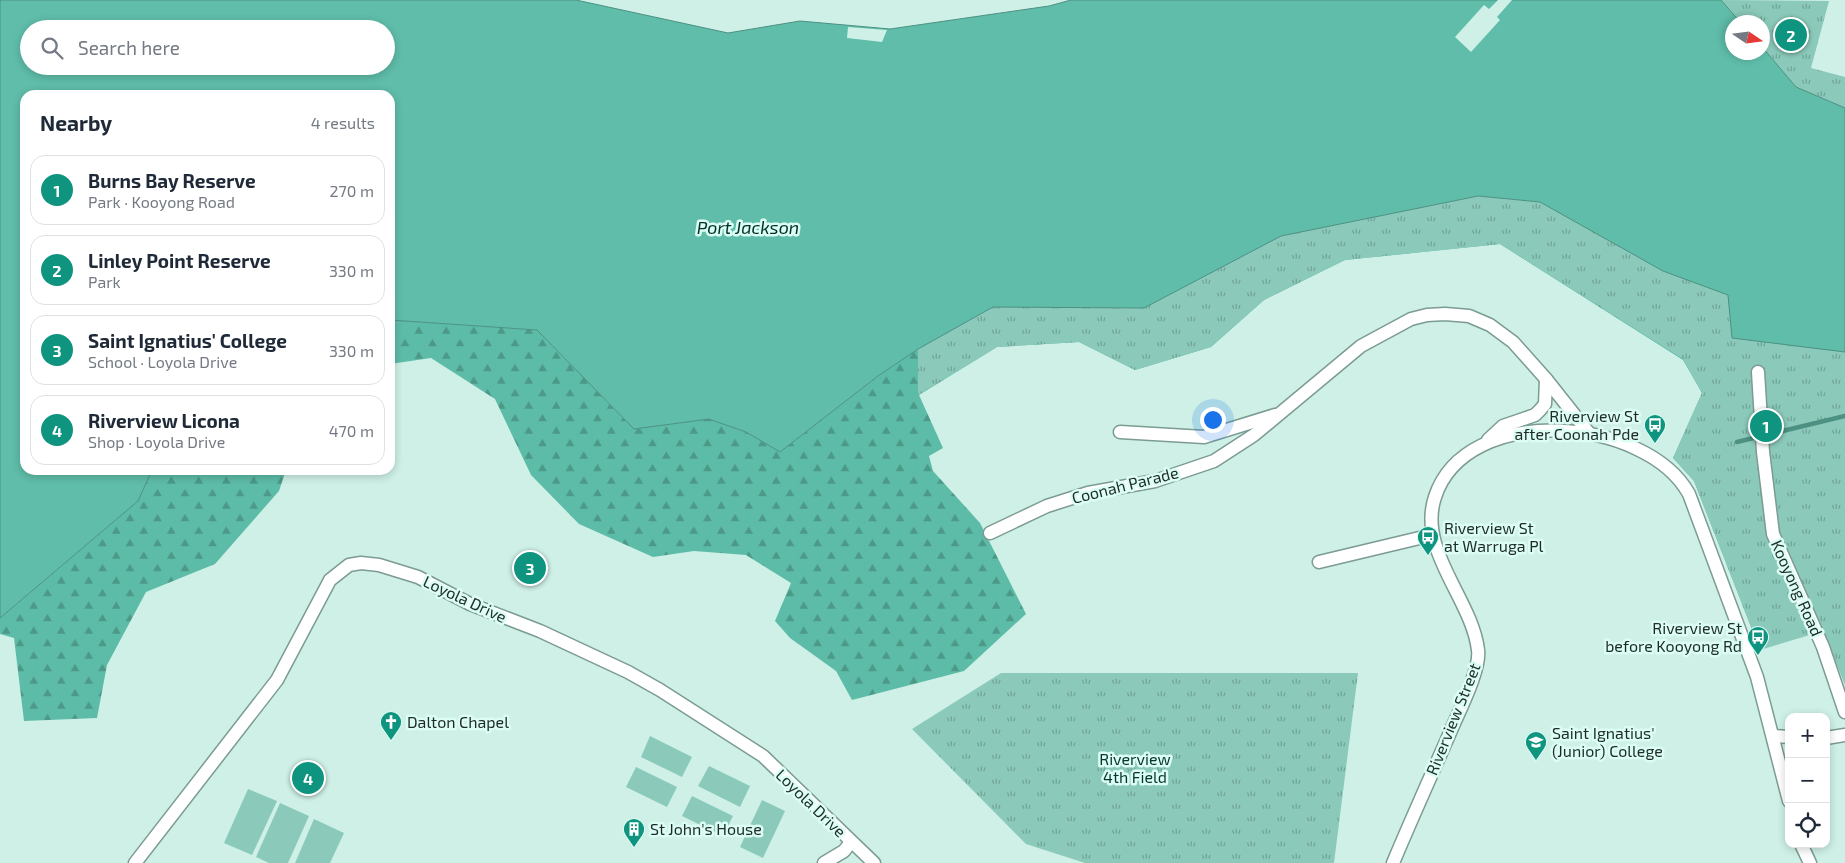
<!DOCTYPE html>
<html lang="en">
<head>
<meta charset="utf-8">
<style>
  :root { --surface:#fff; --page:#f6f6f7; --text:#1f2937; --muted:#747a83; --line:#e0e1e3; --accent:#0e947f }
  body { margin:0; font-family:"Exo 2",sans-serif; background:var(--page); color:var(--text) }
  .controls { position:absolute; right:15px; bottom:15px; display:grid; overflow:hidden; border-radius:10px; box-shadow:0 2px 8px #0003 }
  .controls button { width:45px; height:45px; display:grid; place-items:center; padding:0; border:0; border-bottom:1px solid var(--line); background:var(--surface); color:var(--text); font:25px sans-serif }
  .compass { position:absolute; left:1725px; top:15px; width:45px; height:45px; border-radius:50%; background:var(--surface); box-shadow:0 2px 8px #0003; rotate:103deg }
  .you { position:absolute; left:1212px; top:419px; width:18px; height:18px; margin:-12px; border:4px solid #fff; border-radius:50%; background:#1a73e8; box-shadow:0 0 0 8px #1a73e833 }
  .badge { display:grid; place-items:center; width:32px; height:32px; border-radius:50%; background:var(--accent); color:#fff; font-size:16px; font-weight:700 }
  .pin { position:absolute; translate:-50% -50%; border:2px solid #fff; box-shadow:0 1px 5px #0006 }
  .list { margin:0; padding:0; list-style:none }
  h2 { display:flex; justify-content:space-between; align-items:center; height:65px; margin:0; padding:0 20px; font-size:21px }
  h2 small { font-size:16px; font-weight:400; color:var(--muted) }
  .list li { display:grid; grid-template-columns:32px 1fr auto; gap:15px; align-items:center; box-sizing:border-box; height:70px; margin:0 10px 10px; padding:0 10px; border:1px solid var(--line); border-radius:15px }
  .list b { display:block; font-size:19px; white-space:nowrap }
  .list p { margin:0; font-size:16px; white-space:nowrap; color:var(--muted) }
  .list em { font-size:16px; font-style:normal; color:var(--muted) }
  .icon { flex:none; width:28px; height:28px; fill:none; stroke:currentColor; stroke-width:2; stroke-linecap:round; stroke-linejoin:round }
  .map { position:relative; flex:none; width:1845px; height:863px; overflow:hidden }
  .search { position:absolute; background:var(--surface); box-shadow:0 2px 8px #0003; left:20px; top:20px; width:375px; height:55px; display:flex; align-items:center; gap:12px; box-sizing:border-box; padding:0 18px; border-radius:28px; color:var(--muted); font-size:19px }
  .panel { position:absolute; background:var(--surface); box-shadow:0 2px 8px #0003; left:20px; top:90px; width:375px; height:385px; border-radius:15px }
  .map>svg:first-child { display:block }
  .grass { fill:#8bcaba }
  .forest { fill:url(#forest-firs) }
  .park { fill:url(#park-tufts) }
  .water { fill:#5fbda9; stroke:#4c9182; fill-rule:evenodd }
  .pier { fill:#cef0e7 }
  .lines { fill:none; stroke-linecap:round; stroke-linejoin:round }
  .stream { stroke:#4c9182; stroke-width:4.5 }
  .street-casing { stroke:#7b9b93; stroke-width:15 }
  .street { stroke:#fff; stroke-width:12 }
  .labels { text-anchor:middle; stroke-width:5; stroke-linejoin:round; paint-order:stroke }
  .poi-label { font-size:16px; fill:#1e2b28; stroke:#dbfdf4; text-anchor:start }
  .street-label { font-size:16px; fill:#1e2b28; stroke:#dbfdf4 }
  .park-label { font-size:16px; fill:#07352d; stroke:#dbfdf4 }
  .water-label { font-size:18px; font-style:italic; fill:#023129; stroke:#dbfdf4 }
</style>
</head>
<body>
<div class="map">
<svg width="1845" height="863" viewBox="0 0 1845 863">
  <defs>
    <pattern id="forest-firs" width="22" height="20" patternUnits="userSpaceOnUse" patternTransform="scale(1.25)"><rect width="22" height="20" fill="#5dbca7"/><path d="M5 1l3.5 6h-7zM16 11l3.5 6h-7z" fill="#4c9988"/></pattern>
    <pattern id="park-tufts" width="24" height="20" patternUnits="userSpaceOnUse" patternTransform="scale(1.25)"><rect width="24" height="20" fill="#8bcaba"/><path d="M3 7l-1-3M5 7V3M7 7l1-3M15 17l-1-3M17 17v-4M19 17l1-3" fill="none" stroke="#71a497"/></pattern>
  </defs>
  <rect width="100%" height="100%" fill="#cef0e7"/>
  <g class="grass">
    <polygon points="650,736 692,757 682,777 641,757"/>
    <polygon points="709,766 750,786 740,807 698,786"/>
    <polygon points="636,767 677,787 667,807 626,787"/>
    <polygon points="248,789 277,801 252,855 224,843"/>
    <polygon points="692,796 733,816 723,836 682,816"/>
    <polygon points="762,800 785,811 763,858 740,847"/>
    <polygon points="280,803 309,816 288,863 269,863 256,857"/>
    <polygon points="314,819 344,833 330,863 295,863"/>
  </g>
  <g class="forest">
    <polygon points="1540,202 1663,271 1728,295 1760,650 1694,481 1673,458 1702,393 1683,360 1500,244 1345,260 1264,300 1211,347 1135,370 1079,342 997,347 919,395 943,448 929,456 933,471 980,523 1026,614 964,671 852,700 836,671 790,638 775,621 791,583 746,555 694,551 653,557 579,524 531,475 495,399 431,358 390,364 390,320 537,330 634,429 709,419 746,432 780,452 878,376 918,349 993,307 1144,308 1281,236"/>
    <polygon points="152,470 286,470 279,491 215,564 146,592 107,665 97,718 24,721 14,638 0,634 0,618 138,501"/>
  </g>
  <g class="park">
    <polygon points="1721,0 1829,1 1811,68 1845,77 1845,108 1796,87 1763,48 1762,22 1740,22"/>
    <polygon points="1478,196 1540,202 1663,271 1728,295 1841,352 1845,352 1845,685 1823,631 1760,650 1694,481 1673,458 1702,393 1683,359 1500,244 1345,260 1264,300 1211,347 1135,370 1079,342 997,347 918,395 918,349 993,307 1144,308 1281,236"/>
    <polygon points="1001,673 1358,673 1334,863 1085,863 1026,844 912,729"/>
  </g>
  <path class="water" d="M0 0H576L728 33 800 21 890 29 1049 6 1071 0H1721L1740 22H1732V52H1762L1763 48 1796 87 1845 108V352L1732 338 1728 295 1663 271 1540 202 1478 196 1281 236 1144 308 993 307 918 349 878 376 780 452 746 432 709 419 634 429 537 330 390 320V95H25V470H152L138 501 0 618ZM29 29H386V66H29Z"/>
  <g class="pier">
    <polygon points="1498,0 1512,0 1497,17 1500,20 1471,52 1455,37 1484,5 1489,9"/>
    <polygon points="848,27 887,30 882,42 847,38"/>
  </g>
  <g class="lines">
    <polyline class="stream" points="1737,442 1845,416"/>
    <g class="street-casing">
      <g id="street">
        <polyline points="1758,372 1763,452 1773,534 1823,647 1845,712"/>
        <polyline points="1120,432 1204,437 1275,415"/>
        <polyline points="1488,440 1503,426 1535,415 1540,410 1545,404 1546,379"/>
        <polyline points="990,533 1047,506 1088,493 1155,481 1214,461 1254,435 1361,346 1411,319 1427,315 1445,314 1469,316 1490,325 1513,342 1546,379 1588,432"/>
        <polyline points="1319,562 1432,535"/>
        <polyline points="1773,736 1789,737"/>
        <polyline points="1826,738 1845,735"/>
        <polyline points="1801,844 1810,863"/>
        <polyline points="135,863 277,680 330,580 349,565 361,563 379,565 418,577 470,604 540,631 628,672 660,690 763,756 874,863"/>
        <polyline points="824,863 844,851 851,842"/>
        <path d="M1393 863C1411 820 1430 778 1449 735 1457 715 1481 670 1478 650 1472 599 1417 550 1435 497 1466 402 1646 416 1689 494L1757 677 1789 801"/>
      </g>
    </g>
    <use href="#street" class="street"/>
  </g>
  <defs>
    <g id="bus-pin" transform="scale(1.125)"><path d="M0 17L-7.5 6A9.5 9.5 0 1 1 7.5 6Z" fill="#0e947f" stroke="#dbfdf4"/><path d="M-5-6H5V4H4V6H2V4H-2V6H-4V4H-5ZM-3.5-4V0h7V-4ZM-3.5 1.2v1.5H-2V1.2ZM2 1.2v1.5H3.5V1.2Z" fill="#fff"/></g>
    <g id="church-pin" transform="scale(1.125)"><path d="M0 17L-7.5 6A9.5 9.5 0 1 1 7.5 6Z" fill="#0e947f" stroke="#dbfdf4"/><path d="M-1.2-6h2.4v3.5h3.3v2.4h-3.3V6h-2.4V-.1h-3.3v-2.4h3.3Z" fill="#fff"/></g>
    <g id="school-pin" transform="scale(1.125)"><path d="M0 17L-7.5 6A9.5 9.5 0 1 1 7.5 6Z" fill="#0e947f" stroke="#dbfdf4"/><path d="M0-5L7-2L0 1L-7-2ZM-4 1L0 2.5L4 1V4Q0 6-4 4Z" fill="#fff"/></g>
    <g id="building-pin" transform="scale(1.125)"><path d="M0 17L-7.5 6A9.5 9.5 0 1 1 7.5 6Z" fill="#0e947f" stroke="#dbfdf4"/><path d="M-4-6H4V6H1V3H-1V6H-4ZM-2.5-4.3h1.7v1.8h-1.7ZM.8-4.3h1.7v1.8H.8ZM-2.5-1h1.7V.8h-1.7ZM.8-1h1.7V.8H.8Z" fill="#fff"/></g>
  </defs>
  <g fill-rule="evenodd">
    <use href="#bus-pin" x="1655" y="425"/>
    <use href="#bus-pin" x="1428" y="537"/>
    <use href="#bus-pin" x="1758" y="637"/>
    <use href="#church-pin" x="391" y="722"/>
    <use href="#school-pin" x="1536" y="742"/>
    <use href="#building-pin" x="634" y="829"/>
  </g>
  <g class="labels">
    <g class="poi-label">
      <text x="1639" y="422" text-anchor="end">Riverview St<tspan x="1639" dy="18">after Coonah Pde</tspan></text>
      <text x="1444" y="534">Riverview St<tspan x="1444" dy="18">at Warruga Pl</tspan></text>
      <text x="1742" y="634" text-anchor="end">Riverview St<tspan x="1742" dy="18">before Kooyong Rd</tspan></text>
      <text x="407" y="728">Dalton Chapel</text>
      <text x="1552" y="739">Saint Ignatius'<tspan x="1552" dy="18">(Junior) College</tspan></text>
      <text x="650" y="835">St John's House</text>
    </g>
    <g class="street-label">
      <text transform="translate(1125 485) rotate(-14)" y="6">Coonah Parade</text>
      <text transform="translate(1797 588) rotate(66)" y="6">Kooyong Road</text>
      <text transform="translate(465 599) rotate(25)" y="6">Loyola Drive</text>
      <text transform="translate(1453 719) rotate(-68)" y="6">Riverview Street</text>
      <text transform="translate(811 803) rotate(44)" y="6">Loyola Drive</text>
    </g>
    <g class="park-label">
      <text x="1135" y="765">Riverview<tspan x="1135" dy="18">4th Field</tspan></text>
    </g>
    <g class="water-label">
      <text x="748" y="234">Port Jackson</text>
    </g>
  </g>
</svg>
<div class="controls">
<button>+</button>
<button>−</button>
<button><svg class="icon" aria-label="locate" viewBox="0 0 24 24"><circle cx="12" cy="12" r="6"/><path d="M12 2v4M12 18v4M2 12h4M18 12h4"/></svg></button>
</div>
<svg class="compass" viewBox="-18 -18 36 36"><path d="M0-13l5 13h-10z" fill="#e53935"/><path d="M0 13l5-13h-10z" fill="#747a83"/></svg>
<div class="you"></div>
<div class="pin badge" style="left:1766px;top:426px">1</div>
<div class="pin badge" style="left:1791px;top:35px">2</div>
<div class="pin badge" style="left:530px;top:568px">3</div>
<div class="pin badge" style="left:308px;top:778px">4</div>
<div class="search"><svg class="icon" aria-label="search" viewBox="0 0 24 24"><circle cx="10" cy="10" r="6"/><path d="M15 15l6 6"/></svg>Search here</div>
<section class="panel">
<h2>Nearby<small>4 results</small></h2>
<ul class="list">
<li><span class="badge">1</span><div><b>Burns Bay Reserve</b><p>Park · Kooyong Road</p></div><em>270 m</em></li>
<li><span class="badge">2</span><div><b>Linley Point Reserve</b><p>Park</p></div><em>330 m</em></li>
<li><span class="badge">3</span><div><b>Saint Ignatius' College</b><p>School · Loyola Drive</p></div><em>330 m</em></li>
<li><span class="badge">4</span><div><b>Riverview Licona</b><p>Shop · Loyola Drive</p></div><em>470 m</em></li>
</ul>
</section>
</div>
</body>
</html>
